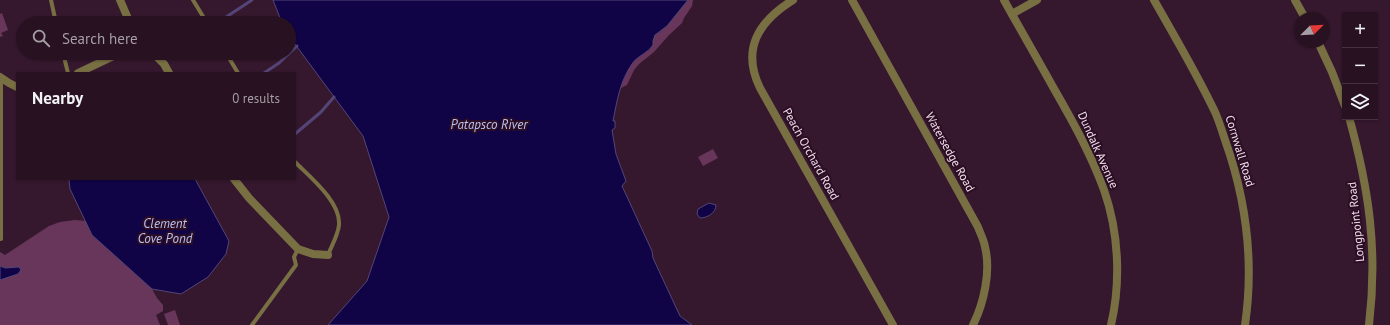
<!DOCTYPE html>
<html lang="en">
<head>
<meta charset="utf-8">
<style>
  :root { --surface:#281222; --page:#301b2a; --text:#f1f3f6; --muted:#a59ea5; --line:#443240 }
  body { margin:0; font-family:"PT Sans",sans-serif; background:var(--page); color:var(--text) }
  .controls { position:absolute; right:12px; top:12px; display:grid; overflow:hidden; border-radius:0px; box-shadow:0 1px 3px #0004 }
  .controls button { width:36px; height:36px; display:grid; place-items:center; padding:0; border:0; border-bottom:1px solid var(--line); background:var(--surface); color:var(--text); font:20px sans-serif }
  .compass { position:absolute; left:1294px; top:12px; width:36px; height:36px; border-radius:50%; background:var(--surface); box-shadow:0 1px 3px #0004; rotate:66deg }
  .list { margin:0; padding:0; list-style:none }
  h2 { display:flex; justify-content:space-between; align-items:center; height:52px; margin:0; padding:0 16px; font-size:17px }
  h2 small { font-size:13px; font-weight:400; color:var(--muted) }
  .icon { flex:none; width:22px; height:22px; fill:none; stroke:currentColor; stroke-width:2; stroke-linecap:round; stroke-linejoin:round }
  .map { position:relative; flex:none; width:1390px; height:325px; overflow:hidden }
  .search { position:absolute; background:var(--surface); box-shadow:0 1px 3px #0004; left:16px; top:16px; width:280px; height:44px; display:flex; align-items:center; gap:10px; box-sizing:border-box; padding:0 14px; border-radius:22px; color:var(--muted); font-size:15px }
  .panel { position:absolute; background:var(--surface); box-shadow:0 1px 3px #0004; left:16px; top:72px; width:280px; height:108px; border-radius:0px }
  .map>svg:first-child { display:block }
  .green { fill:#68365b }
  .water { fill:#100447; stroke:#544578 }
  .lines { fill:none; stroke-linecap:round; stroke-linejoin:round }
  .stream { stroke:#544578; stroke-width:3 }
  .service { stroke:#786f43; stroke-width:4 }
  .minor { stroke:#786f43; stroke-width:8 }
  .labels { text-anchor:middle; stroke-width:4; stroke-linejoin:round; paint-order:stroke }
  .street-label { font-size:12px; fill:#f1ddea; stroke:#2b0e24 }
  .water-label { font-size:13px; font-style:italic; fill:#b8c0f0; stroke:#2b0e24 }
</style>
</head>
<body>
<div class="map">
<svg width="1390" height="325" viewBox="0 0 1390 325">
  <rect width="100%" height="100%" fill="#36182e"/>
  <g class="green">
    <polygon points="688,0 693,0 692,6 684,18 682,23 669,35 654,52 639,64 634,70 627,85 619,89 632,62 649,50 655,35 660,32"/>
    <polygon points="2,13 8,30 1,33 3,36 0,37 0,14"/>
    <polygon points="713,149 718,158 703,166 698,157"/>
    <polygon points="75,220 86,221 92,235 152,289 157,298 163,305 163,311 156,315 160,325 0,325 0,280 18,274 19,267 5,268 0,266 0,252 5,255 49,226 60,222"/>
    <polygon points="175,310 180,325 168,325 164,314"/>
  </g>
  <g class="water">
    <path d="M273 0H688L667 26 655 35 653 41V45C648 53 637 56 632 64 620 81 617 101 613 121H615V128L612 130 616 154 626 181 622 186 652 251 653 258 680 316 692 325H328L367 281 389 217 363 136 289 36V23H282Z"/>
    <polygon points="69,179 195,179 229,241 226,254 208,277 181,294 152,289 92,235 70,189"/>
    <path d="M709 203 716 205C716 213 707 218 700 218L697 214 698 209Z"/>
    <polygon points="0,266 5,268 19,267 21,270 18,274 0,280"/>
  </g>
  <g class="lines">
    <g class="stream">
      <polyline points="217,23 252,0"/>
      <polyline points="264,73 279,63 297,46"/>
      <polyline points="295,134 321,112 334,97"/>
    </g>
    <g class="service">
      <polyline points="51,0 56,23"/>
      <polyline points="193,0 207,23"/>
      <polyline points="63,53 68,73"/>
      <polyline points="226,53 238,73"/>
      <polyline points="1,77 1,239"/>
      <path d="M295 162C310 177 341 202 339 225 338 235 332 245 328 255"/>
      <polyline points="252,325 296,265 294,257 298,249"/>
    </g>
    <g class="minor">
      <polyline points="120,0 130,23"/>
      <path d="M793 0C759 21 741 49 760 88L893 325"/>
      <path d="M852 0 978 227C980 233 984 240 985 247 991 271 984 303 973 325"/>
      <path d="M1004 0C1020 29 1037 58 1053 87 1072 120 1091 154 1104 190 1119 233 1121 282 1111 325"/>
      <path d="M1154 0C1175 37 1197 74 1215 112 1219 121 1222 131 1225 140 1246 199 1254 263 1245 325"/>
      <polyline points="1295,0 1305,18"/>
      <polyline points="1012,14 1037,0"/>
      <polyline points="1318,42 1332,72 1345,106"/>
      <polyline points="153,53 164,64 169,73"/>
      <polyline points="78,73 120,53"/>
      <polyline points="0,77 9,83 17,87"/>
      <path d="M1349 117C1369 189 1378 250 1369 325"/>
      <polyline points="234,179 249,198 298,249 313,254 328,255"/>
    </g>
  </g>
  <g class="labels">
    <g class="street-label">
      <text transform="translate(1098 150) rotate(66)" y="4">Dundalk Avenue</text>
      <text transform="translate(1240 151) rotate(73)" y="4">Cornwall Road</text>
      <text transform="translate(950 152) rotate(61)" y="4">Watersedge Road</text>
      <text transform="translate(811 154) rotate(61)" y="4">Peach Orchard Road</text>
      <text transform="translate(1356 222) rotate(-96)" y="4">Longpoint Road</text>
    </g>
    <g class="water-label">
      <text x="489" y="129">Patapsco River</text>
      <text x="165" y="228">Clement<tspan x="165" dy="15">Cove Pond</tspan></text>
    </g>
  </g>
</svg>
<div class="controls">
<button>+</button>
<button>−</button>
<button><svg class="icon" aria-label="layers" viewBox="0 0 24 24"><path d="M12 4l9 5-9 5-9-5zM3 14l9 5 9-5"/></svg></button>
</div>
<svg class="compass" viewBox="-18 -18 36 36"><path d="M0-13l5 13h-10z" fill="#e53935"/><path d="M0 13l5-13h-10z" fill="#a59ea5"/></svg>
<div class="search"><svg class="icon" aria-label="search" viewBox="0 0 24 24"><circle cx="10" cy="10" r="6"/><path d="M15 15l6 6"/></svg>Search here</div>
<section class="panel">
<h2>Nearby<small>0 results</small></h2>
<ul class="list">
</ul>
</section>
</div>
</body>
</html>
